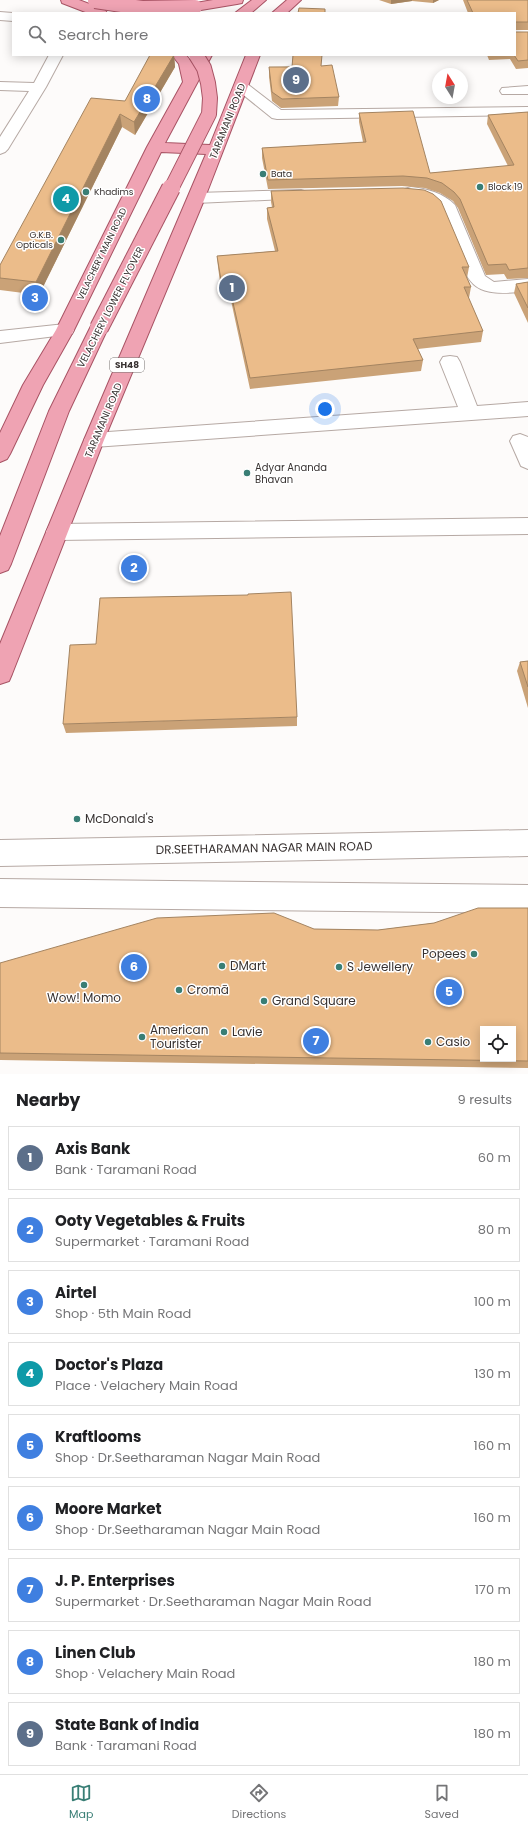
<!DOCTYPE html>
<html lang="en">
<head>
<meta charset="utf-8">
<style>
  :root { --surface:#fff; --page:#f6f6f6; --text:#202124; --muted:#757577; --line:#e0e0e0; --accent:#397e75 }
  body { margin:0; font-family:Poppins,sans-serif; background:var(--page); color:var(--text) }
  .controls { position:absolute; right:12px; bottom:12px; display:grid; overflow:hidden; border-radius:0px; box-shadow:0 2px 10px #0003 }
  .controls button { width:36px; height:36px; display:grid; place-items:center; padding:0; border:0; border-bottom:1px solid var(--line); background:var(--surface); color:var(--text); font:20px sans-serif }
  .compass { position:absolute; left:432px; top:68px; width:36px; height:36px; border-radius:50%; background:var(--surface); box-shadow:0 2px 10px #0003; rotate:349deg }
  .you { position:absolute; left:325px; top:409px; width:14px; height:14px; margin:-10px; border:3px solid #fff; border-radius:50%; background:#1a73e8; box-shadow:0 0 0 6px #1a73e833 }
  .badge { display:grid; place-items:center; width:26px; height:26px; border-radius:50%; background:var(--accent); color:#fff; font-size:13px; font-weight:700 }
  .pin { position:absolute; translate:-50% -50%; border:2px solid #fff; box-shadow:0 1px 4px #0006 }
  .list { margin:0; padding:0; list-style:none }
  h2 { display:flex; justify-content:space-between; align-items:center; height:52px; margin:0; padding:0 16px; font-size:17px }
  h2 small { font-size:13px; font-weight:400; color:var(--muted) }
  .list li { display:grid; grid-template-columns:26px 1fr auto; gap:12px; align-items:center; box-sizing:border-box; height:64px; margin:0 8px 8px; padding:0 8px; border:1px solid var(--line); border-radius:0px }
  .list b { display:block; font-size:15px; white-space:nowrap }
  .list p { margin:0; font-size:13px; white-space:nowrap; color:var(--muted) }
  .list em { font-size:13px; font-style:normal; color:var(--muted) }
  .icon { flex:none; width:22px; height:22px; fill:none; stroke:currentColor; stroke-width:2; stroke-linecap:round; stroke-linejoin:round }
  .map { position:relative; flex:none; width:528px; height:1074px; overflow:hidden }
  .search { position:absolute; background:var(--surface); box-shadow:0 2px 10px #0003; left:12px; right:12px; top:12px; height:44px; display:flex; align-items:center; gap:10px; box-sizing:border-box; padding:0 14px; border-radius:0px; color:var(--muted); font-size:15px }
  .sheet { height:700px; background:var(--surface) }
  nav { display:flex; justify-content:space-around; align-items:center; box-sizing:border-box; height:56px; border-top:1px solid var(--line); background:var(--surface); font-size:11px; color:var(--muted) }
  nav a { display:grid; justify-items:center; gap:2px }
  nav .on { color:var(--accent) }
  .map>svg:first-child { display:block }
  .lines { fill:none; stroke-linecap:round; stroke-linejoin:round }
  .minor-casing { stroke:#b6a9a4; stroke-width:2 }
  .major-casing { stroke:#a85364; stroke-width:2 }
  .minor { fill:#fff; fill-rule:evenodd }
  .major { fill:#efa3b3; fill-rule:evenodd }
  .major-bridge-far1-casing { stroke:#a85364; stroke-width:16; stroke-linecap:butt }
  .major-bridge-casing { stroke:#a85364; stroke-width:20; stroke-linecap:butt }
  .major-bridge-far1 { stroke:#efa3b3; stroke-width:14 }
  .major-bridge { stroke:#efa3b3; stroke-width:18 }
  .wall { fill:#caa277 }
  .shaded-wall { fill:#a48461 }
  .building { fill:#ebbc8a; stroke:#a48461; fill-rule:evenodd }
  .poi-dot { fill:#397e75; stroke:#fff; stroke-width:1.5 }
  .labels { text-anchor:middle; stroke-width:3; stroke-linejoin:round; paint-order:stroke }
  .far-poi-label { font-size:9px; fill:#383231; stroke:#fff; text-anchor:start }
  .far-street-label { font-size:9px; fill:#383231; stroke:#fff }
  .shield { fill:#fff; stroke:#74706f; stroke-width:1 }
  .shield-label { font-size:9px; font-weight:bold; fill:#383231 }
  .street-label { font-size:10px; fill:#383231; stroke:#fff }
  .poi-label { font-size:10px; fill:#383231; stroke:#fff; text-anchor:start }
  .near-poi-label { font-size:12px; fill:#383231; stroke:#fff; text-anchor:start }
  .near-street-label { font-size:12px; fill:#383231; stroke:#fff }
</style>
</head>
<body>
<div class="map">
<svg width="528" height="1074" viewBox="0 0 528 1074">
  <rect width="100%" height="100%" fill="#fdfbfa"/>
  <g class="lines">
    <g class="minor-casing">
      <g id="minor">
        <polygon points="0,12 13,13 13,21 0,20"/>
        <polygon points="49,55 63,55 46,87 8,149 5,152 0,154 0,137 29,91 0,90 0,82 34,83"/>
        <polygon points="241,82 246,83 281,110 528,107 528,115 277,119 272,118 236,89 234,86 236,83"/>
        <polygon points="528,86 528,94 502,94 500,91 502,88"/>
        <path d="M411 187C428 189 443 193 455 205L485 276 494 282 528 279V291C465 299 469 282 449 230 447 224 444 213 439 208 429 199 418 198 405 195L403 192 405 189Z"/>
        <polygon points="301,190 307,192 309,195 307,198 196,203 190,201 188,198 190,195 196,193"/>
        <polygon points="65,324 72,326 74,330 72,334 0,343 0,331"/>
        <polygon points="450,356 457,357 460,362 477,406 528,402 528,416 94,447 87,445 84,440 87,435 94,433 458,407 440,362 443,357"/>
        <polygon points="520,434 528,437 528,469 521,466 510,441 513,436"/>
        <polygon points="528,518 528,534 57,540 49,538 46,532 49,526 57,524"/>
        <polygon points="528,830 528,856 0,866 0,840"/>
        <polygon points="0,879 528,885 528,913 0,907"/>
      </g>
    </g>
    <g class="major-casing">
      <g id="major">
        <polygon points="61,0 79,0 105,10 107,13 88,13 62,3"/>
        <polygon points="213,0 243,0 242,3 237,4 195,11 190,10 188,7 190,4"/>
        <polygon points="252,0 266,0 251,13 235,13"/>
        <polygon points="287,0 301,0 287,13 272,13"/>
        <polygon points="172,55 186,55 193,64 198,55 212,55 165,143 210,145 246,55 260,55 204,200 104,440 12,674 9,681 0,684 0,644 84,440 206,154 161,152 74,330 43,385 10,454 7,459 0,462 0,433 23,385 56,330 147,147 183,82 179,64"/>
        <polygon points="99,322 106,324 108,328 69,411 11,564 8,570 0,573 0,536 49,411 90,328 92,324"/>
      </g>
    </g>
    <use href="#minor" class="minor"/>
    <use href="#major" class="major"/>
    <g class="major-bridge-far1-casing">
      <g id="major-bridge-far1">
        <polyline points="95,1 142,8 195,7"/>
        <polyline points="171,189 209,114 210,98 208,83 204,68 196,55"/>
      </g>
    </g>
    <g class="major-bridge-casing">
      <polyline id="major-bridge" points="99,328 171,188"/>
    </g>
    <use href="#major-bridge-far1" class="major-bridge-far1"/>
    <use href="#major-bridge" class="major-bridge"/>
  </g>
  <g class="wall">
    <polygon points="379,0 439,0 433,3 412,1 391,4"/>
    <polygon points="463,0 528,0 528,30 515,30 515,32 528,32 528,68 516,69 510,59 489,60 487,55 515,55 515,13 468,13"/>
    <polygon points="174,55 175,67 135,135 122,127 39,295 0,290 0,265 125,101"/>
    <polygon points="321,66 339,97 338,106 281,108 272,101 269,77 269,67"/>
    <polygon points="528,112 528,278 507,279 504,274 486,275 458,208 453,201 440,193 425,188 402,186 268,189 262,158 262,148 363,142 359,122 359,113 430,173 508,166 487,124 488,115"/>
    <polygon points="271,191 469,267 467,278 471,287 469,298 468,298 483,331 481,342 418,349 423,360 421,371 250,389 230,296 222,297 218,267 217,256 275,251 267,219 267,208 272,207 271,202"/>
    <polygon points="528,282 528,323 514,293 516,284"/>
    <polygon points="528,661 528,708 517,671 520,662"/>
    <polygon points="297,717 297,726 66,733 63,724"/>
    <polygon points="528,908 528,1068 0,1060 0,963 314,929 378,930 434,923"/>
  </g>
  <g class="shaded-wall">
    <polygon points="391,0 412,0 412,1 391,4"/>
    <polygon points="433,0 439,0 433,3"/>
    <polygon points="174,55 175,67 135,135 134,122"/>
    <polygon points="120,114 122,127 39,295 36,282"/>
  </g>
  <g class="building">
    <polygon points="467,0 528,0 528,22 515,22 515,32 528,32 528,60 518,61 514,55 515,55 515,13 473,13"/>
    <polygon points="299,8 325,9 325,13 298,13"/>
    <polygon points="150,55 174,55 134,122 120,114 36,282 0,278 0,265 91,98 125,101"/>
    <polygon points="293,55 322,55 321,66 332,65 339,97 282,99 272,92 269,67 292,67"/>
    <polygon points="413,111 430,173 514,165 488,115 528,112 528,268 509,270 506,264 488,265 460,199 454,192 442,183 427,178 403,176 268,180 262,148 366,142 359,113"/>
    <polygon points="403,188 424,190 433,194 441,201 469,267 462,267 471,287 464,287 483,331 413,339 423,360 250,378 229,285 222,286 217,256 278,251 267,208 274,207 271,191"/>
    <polygon points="528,282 528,308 516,284"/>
    <polygon points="291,592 297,717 63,724 70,645 96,644 100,598 248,595 248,594"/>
    <polygon points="528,661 528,687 520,662"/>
    <path d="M478 908H528V1061L0 1053V963L157 918 274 913 314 929 378 930 434 923ZM483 1029H513V1059H483Z"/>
  </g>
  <g class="poi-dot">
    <circle cx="263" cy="174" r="4"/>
    <circle cx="480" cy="187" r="4"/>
    <circle cx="86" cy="192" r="4"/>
    <circle cx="61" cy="240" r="4"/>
    <circle cx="247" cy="473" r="4"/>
    <circle cx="77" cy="819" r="4"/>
    <circle cx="474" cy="954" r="4"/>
    <circle cx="222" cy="966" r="4"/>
    <circle cx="339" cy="967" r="4"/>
    <circle cx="84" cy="985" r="4"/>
    <circle cx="179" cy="990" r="4"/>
    <circle cx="264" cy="1001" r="4"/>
    <circle cx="224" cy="1032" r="4"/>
    <circle cx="142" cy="1037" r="4"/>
    <circle cx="428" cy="1042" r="4"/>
  </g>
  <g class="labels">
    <g class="far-poi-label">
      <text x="271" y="177">Bata</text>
      <text x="488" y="190">Block 19</text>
      <text x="94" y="195">Khadims</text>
      <text x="53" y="238" text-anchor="end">G.K.B.<tspan x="53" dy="10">Opticals</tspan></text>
    </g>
    <g class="far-street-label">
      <text transform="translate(102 254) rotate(-64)" y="3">VELACHERY MAIN ROAD</text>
    </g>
    <rect class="shield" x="110" y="358" width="34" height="14" rx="3"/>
    <g class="shield-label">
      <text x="127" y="368">SH48</text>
    </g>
    <g class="street-label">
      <text transform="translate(227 121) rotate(-68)" y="4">TARAMANI ROAD</text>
      <text transform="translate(110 307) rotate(-63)" y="4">VELACHERY LOWER FLYOVER</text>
      <text transform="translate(103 420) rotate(-67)" y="4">TARAMANI ROAD</text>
    </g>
    <g class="poi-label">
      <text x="255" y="471">Adyar Ananda<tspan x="255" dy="12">Bhavan</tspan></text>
    </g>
    <g class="near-poi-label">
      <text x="85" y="823">McDonald's</text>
      <text x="466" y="958" text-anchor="end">Popees</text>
      <text x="230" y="970">DMart</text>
      <text x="347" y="971">S Jewellery</text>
      <text x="187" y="994">Cromā</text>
      <text x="84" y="1002" text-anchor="middle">Wow! Momo</text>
      <text x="272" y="1005">Grand Square</text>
      <text x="150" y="1034">American<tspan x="150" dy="14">Tourister</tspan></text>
      <text x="232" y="1036">Lavie</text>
      <text x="436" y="1046">Casio</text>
    </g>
    <g class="near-street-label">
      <text transform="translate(264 848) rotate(-1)" y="4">DR.SEETHARAMAN NAGAR MAIN ROAD</text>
    </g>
  </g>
</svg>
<div class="controls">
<button><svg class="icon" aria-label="locate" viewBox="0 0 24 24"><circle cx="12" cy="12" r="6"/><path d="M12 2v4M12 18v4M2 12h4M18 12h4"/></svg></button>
</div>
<svg class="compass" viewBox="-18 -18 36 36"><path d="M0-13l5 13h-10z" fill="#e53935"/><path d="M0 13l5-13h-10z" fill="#757577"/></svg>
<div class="you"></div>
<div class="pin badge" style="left:232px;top:288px;background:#5c6f8a">1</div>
<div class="pin badge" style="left:134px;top:568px;background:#3f7fe0">2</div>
<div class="pin badge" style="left:35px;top:298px;background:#3f7fe0">3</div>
<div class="pin badge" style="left:66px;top:199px;background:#0f9aa8">4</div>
<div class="pin badge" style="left:449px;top:992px;background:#3f7fe0">5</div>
<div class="pin badge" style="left:134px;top:967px;background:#3f7fe0">6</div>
<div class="pin badge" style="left:316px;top:1041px;background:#3f7fe0">7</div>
<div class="pin badge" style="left:147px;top:99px;background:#3f7fe0">8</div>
<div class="pin badge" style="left:296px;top:80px;background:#5c6f8a">9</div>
<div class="search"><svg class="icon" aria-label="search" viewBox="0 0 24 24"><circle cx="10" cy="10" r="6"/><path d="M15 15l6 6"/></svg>Search here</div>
</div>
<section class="sheet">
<h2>Nearby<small>9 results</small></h2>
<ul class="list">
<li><span class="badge" style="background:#5c6f8a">1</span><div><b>Axis Bank</b><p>Bank · Taramani Road</p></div><em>60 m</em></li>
<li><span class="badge" style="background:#3f7fe0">2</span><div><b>Ooty Vegetables &amp; Fruits</b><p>Supermarket · Taramani Road</p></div><em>80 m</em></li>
<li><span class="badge" style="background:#3f7fe0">3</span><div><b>Airtel</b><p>Shop · 5th Main Road</p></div><em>100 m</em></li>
<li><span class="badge" style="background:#0f9aa8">4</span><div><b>Doctor's Plaza</b><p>Place · Velachery Main Road</p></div><em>130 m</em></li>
<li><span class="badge" style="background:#3f7fe0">5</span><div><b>Kraftlooms</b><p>Shop · Dr.Seetharaman Nagar Main Road</p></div><em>160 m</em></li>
<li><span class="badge" style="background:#3f7fe0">6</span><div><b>Moore Market</b><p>Shop · Dr.Seetharaman Nagar Main Road</p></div><em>160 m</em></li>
<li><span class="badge" style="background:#3f7fe0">7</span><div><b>J. P. Enterprises</b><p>Supermarket · Dr.Seetharaman Nagar Main Road</p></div><em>170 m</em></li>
<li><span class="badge" style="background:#3f7fe0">8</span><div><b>Linen Club</b><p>Shop · Velachery Main Road</p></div><em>180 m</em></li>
<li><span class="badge" style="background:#5c6f8a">9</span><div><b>State Bank of India</b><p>Bank · Taramani Road</p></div><em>180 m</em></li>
</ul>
</section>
<nav>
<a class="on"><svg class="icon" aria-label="map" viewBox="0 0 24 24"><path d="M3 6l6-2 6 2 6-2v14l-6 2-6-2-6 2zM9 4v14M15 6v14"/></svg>Map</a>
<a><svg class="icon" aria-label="directions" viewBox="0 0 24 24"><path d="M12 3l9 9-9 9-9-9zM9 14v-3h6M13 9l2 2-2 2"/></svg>Directions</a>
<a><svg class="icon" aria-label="saved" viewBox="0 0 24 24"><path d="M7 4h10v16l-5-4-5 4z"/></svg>Saved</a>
</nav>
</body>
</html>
